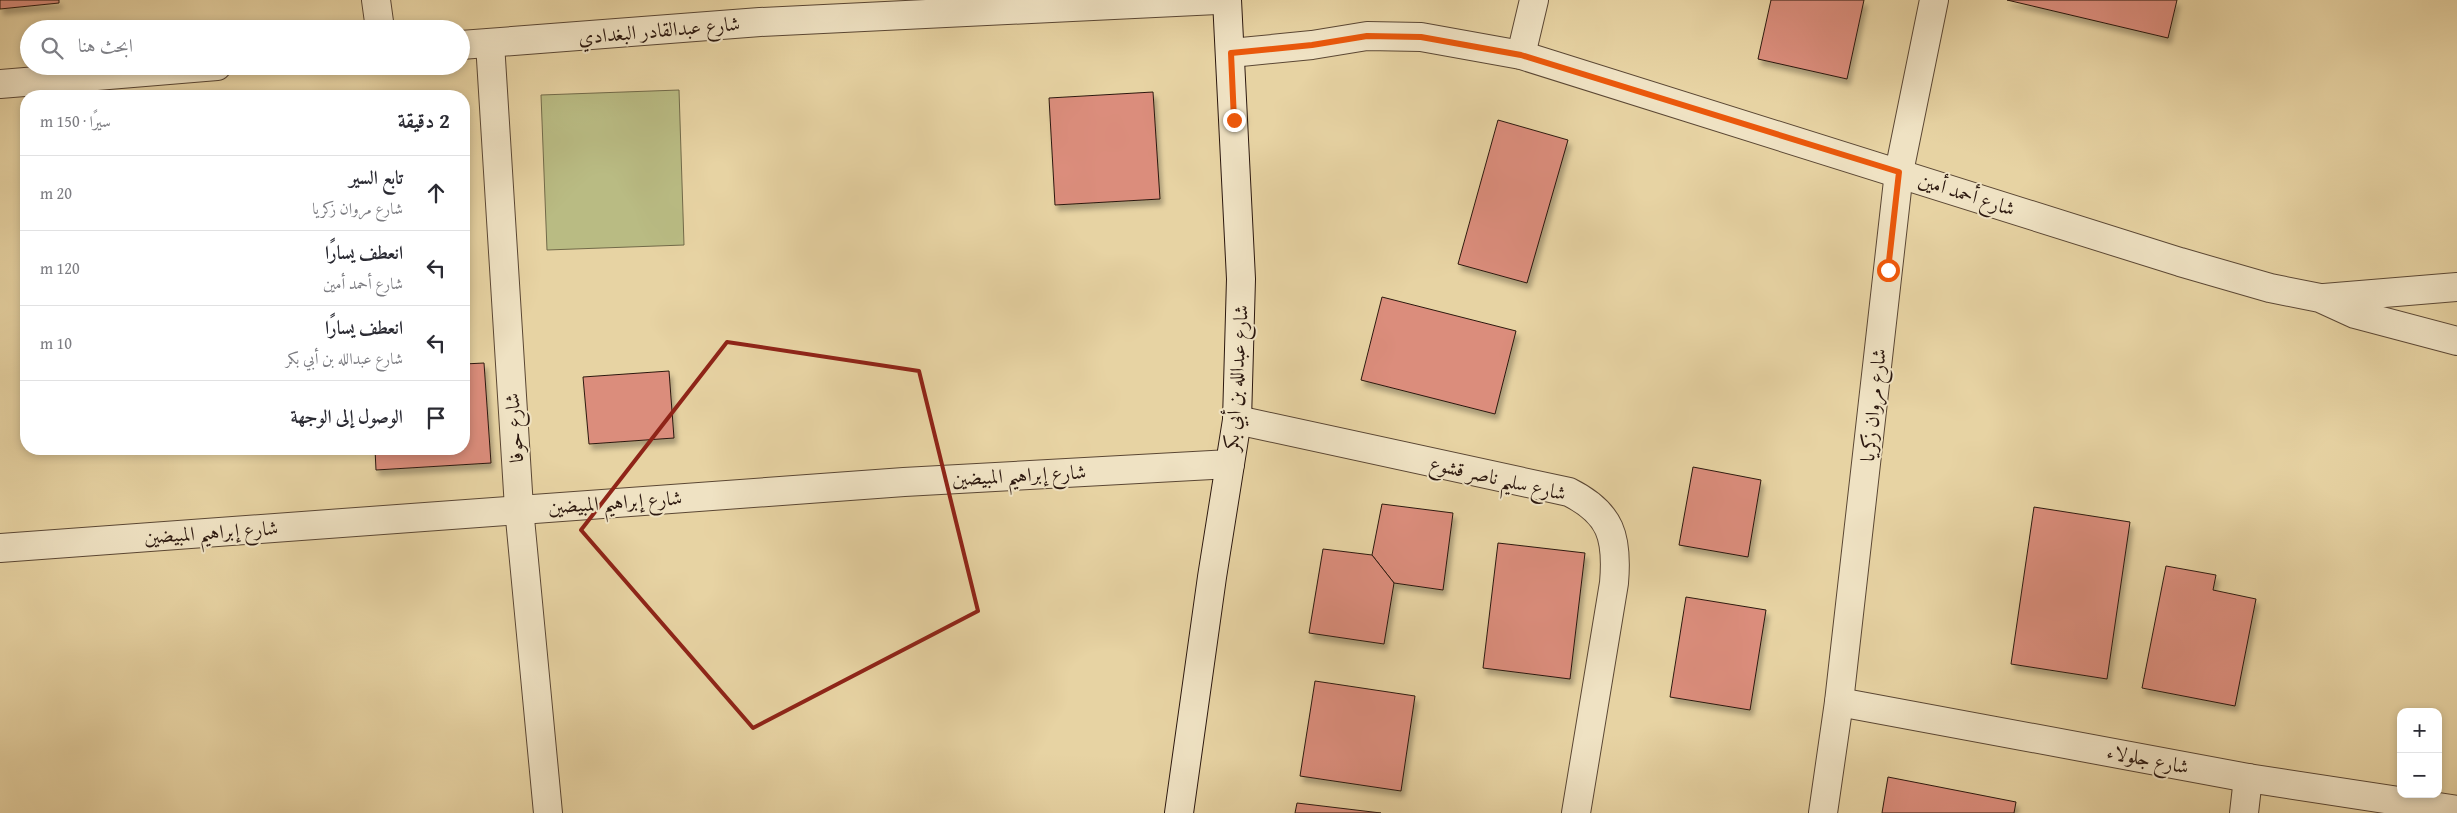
<!DOCTYPE html>
<html lang="ar">
<head>
<meta charset="utf-8">
<style>
  :root { --surface:#fff; --page:#f7f7f7; --text:#2b2b33; --muted:#7c7c81; --line:#e1e1e2 }
  body { margin:0; font-family:"Gentium Book Plus",Amiri,serif; background:var(--page); color:var(--text); direction:rtl }
  .controls { position:absolute; right:15px; bottom:15px; display:grid; overflow:hidden; border-radius:10px; box-shadow:0 2px 8px #0003 }
  .controls button { width:45px; height:45px; display:grid; place-items:center; padding:0; border:0; border-bottom:1px solid var(--line); background:var(--surface); color:var(--text); font:25px sans-serif }
  .stop { position:absolute; width:15px; height:15px; margin:-11px; border:4px solid #ea580c; border-radius:50%; background:#fff }
  .stop.end { background:#ea580c; border-color:#fff; box-shadow:0 1px 5px #0008 }
  .list { margin:0; padding:0; list-style:none }
  h2 { display:flex; justify-content:space-between; align-items:center; height:65px; margin:0; padding:0 20px; font-size:21px }
  h2 small { font-size:16px; font-weight:400; color:var(--muted) }
  .list li { display:grid; grid-template-columns:32px 1fr auto; gap:15px; align-items:center; box-sizing:border-box; height:75px; padding:0 20px; border-top:1px solid var(--line) }
  .list b { display:block; font-size:19px; white-space:nowrap }
  .list p { margin:0; font-size:16px; white-space:nowrap; color:var(--muted) }
  .list em { font-size:16px; font-style:normal; color:var(--muted) }
  .icon { flex:none; width:28px; height:28px; fill:none; stroke:currentColor; stroke-width:2; stroke-linecap:round; stroke-linejoin:round }
  .map { position:relative; flex:none; width:2457px; height:813px; overflow:hidden; direction:ltr }
  .search { position:absolute; background:var(--surface); box-shadow:0 2px 8px #0003; left:20px; top:20px; width:450px; height:55px; display:flex; align-items:center; gap:12px; box-sizing:border-box; padding:0 18px; border-radius:28px; color:var(--muted); font-size:19px }
  .panel { position:absolute; background:var(--surface); box-shadow:0 2px 8px #0003; left:20px; top:90px; width:450px; height:365px; border-radius:20px; direction:rtl }
  .map>svg:first-child { display:block }
  .green { fill:#b9bb83; stroke:#726a49 }
  .building { fill:#db8d7b; stroke:#2c180f; filter:url(#shadow) }
  .lines { fill:none; stroke-linecap:round; stroke-linejoin:round }
  .street-casing { stroke:#5b4734; stroke-width:30 }
  .secondary-casing { stroke:#2c180f; stroke-width:30 }
  .street { stroke:#efe2c3; stroke-width:28 }
  .secondary { stroke:#efe2c3; stroke-width:28 }
  .route { stroke:#ea580c; stroke-width:6 }
  .marked { fill:none; stroke:#8f2418; stroke-width:4; stroke-linejoin:round }
  .labels { text-anchor:middle; stroke-width:4; stroke-linejoin:round; paint-order:stroke }
  .street-label { font-size:20px; fill:#2c180f; stroke:#efe2c3 }
</style>
</head>
<body>
<div class="map">
<svg width="2457" height="813" viewBox="0 0 2457 813">
  <defs>
    <filter id="shadow"><feDropShadow dx="3" dy="5.5" stdDeviation="2.5" flood-color="#0004"/></filter>
  </defs>
  <rect width="100%" height="100%" fill="#e7d3a3"/>
  <filter id="stains"><feTurbulence type="fractalNoise" baseFrequency=".004" numOctaves="4"/><feColorMatrix values="0 0 0 0 .2 0 0 0 0 .09 0 0 0 0 .02 0 0 0 .5 -.17"/></filter>
  <radialGradient id="worn" r=".72"><stop offset=".6" stop-color="#630" stop-opacity="0"/><stop offset="1" stop-color="#630" stop-opacity=".3"/></radialGradient>
  <polygon class="green" points="679,90 684,245 547,250 541,95"/>
  <g class="building">
    <polygon points="0,0 59,0 59,3 0,9"/>
    <polygon points="1771,0 1864,0 1847,79 1758,59"/>
    <polygon points="2007,0 2177,0 2168,38"/>
    <polygon points="1153,92 1160,199 1055,205 1049,98"/>
    <polygon points="1498,120 1568,140 1527,283 1458,264"/>
    <polygon points="1382,297 1516,331 1495,414 1361,380"/>
    <polygon points="484,363 491,463 376,470 375,449 464,449 464,364"/>
    <polygon points="669,371 674,438 589,444 583,377"/>
    <polygon points="1693,467 1761,480 1748,557 1679,545"/>
    <polygon points="1382,504 1453,513 1443,590 1394,583 1372,555"/>
    <polygon points="2034,507 2130,522 2107,679 2011,664"/>
    <polygon points="1498,543 1585,553 1570,679 1483,668"/>
    <polygon points="1323,549 1372,555 1394,583 1384,644 1309,633"/>
    <polygon points="2166,566 2216,575 2213,590 2256,599 2235,706 2142,688"/>
    <polygon points="1686,597 1766,610 1750,710 1670,697"/>
    <polygon points="1315,681 1415,696 1401,791 1300,776"/>
    <polygon points="1888,777 2016,802 2014,813 1882,813"/>
    <polygon points="1297,803 1381,813 1295,813"/>
  </g>
  <g class="lines">
    <g class="street-casing">
      <g id="street">
        <polyline points="376,0 380,29"/>
        <polyline points="490,43 519,508 548,813"/>
        <polyline points="461,45 760,22 1217,0"/>
        <polyline points="1231,53 1312,45 1367,36 1421,37 1521,55 2180,262 2270,288 2320,298 2355,314 2457,341"/>
        <polyline points="1521,55 1534,0"/>
        <polyline points="0,84 217,66"/>
        <polyline points="2324,298 2457,287"/>
        <path d="M1237 420 1569 492C1611 513 1618 537 1614 583L1576 813"/>
        <polyline points="0,548 904,482 1230,464"/>
        <polyline points="1839,702 2248,778 2457,810"/>
        <polyline points="1823,813 1839,702 1899,172 1934,0"/>
        <polyline points="2244,813 2248,778"/>
      </g>
    </g>
    <g class="secondary-casing">
      <polyline id="secondary" points="1179,813 1212,577 1237,420 1241,279 1227,0"/>
    </g>
    <use href="#street" class="street"/>
    <use href="#secondary" class="secondary"/>
  </g>
  <g class="lines">
    <polyline class="route" points="1234,120 1231,53 1312,45 1367,36 1421,37 1521,55 1899,172 1888,270"/>
  </g>
  <path class="marked" d="M727 342 919 371 978 611 753 728 581 530Z"/>
  <g class="labels">
    <g class="street-label">
      <text transform="translate(659 30) rotate(-5)" y="7">شارع عبدالقادر البغدادي</text>
      <text transform="translate(1967 194) rotate(18)" y="7">شارع أحمد أمين</text>
      <text transform="translate(1236 378) rotate(-86)" y="7">شارع عبدالله بن أبي بكر</text>
      <text transform="translate(1873 405) rotate(-84)" y="7">شارع مروان زكريا</text>
      <text transform="translate(514 428) rotate(-94)" y="7">شارع حوفا</text>
      <text transform="translate(1019 475) rotate(-3)" y="7">شارع إبراهيم المبيضين</text>
      <text transform="translate(1498 478) rotate(13)" y="7">شارع سليم ناصر قشوع</text>
      <text transform="translate(615 502) rotate(-4)" y="7">شارع إبراهيم المبيضين</text>
      <text transform="translate(211 532) rotate(-4)" y="7">شارع إبراهيم المبيضين</text>
      <text transform="translate(2148 759) rotate(11)" y="7">شارع جلولاء</text>
    </g>
  </g>
  <rect width="100%" height="100%" filter="url(#stains)"/>
  <rect width="100%" height="100%" fill="url(#worn)"/>
</svg>
<div class="controls">
<button>+</button>
<button>−</button>
</div>
<div class="stop" style="left:1888px;top:270px"></div>
<div class="stop end" style="left:1234px;top:120px"></div>
<div class="search"><svg class="icon" aria-label="search" viewBox="0 0 24 24"><circle cx="10" cy="10" r="6"/><path d="M15 15l6 6"/></svg>ابحث هنا</div>
<section class="panel">
<h2>2 دقيقة<small>سيرًا · 150 m</small></h2>
<ul class="list">
<li><svg class="icon" aria-label="ahead" viewBox="0 0 24 24"><path d="M12 20V5M6 11l6-6 6 6"/></svg><div><b>تابع السير</b><p>شارع مروان زكريا</p></div><em>20 m</em></li>
<li><svg class="icon" aria-label="left" viewBox="0 0 24 24"><path d="M17 20v-9H6M10 6l-5 5 5 5"/></svg><div><b>انعطف يسارًا</b><p>شارع أحمد أمين</p></div><em>120 m</em></li>
<li><svg class="icon" aria-label="left" viewBox="0 0 24 24"><path d="M17 20v-9H6M10 6l-5 5 5 5"/></svg><div><b>انعطف يسارًا</b><p>شارع عبدالله بن أبي بكر</p></div><em>10 m</em></li>
<li><svg class="icon" aria-label="arrive" viewBox="0 0 24 24"><path d="M6 21V4h12l-3 4 3 4H6"/></svg><div><b>الوصول إلى الوجهة</b></div></li>
</ul>
</section>
</div>
</body>
</html>
